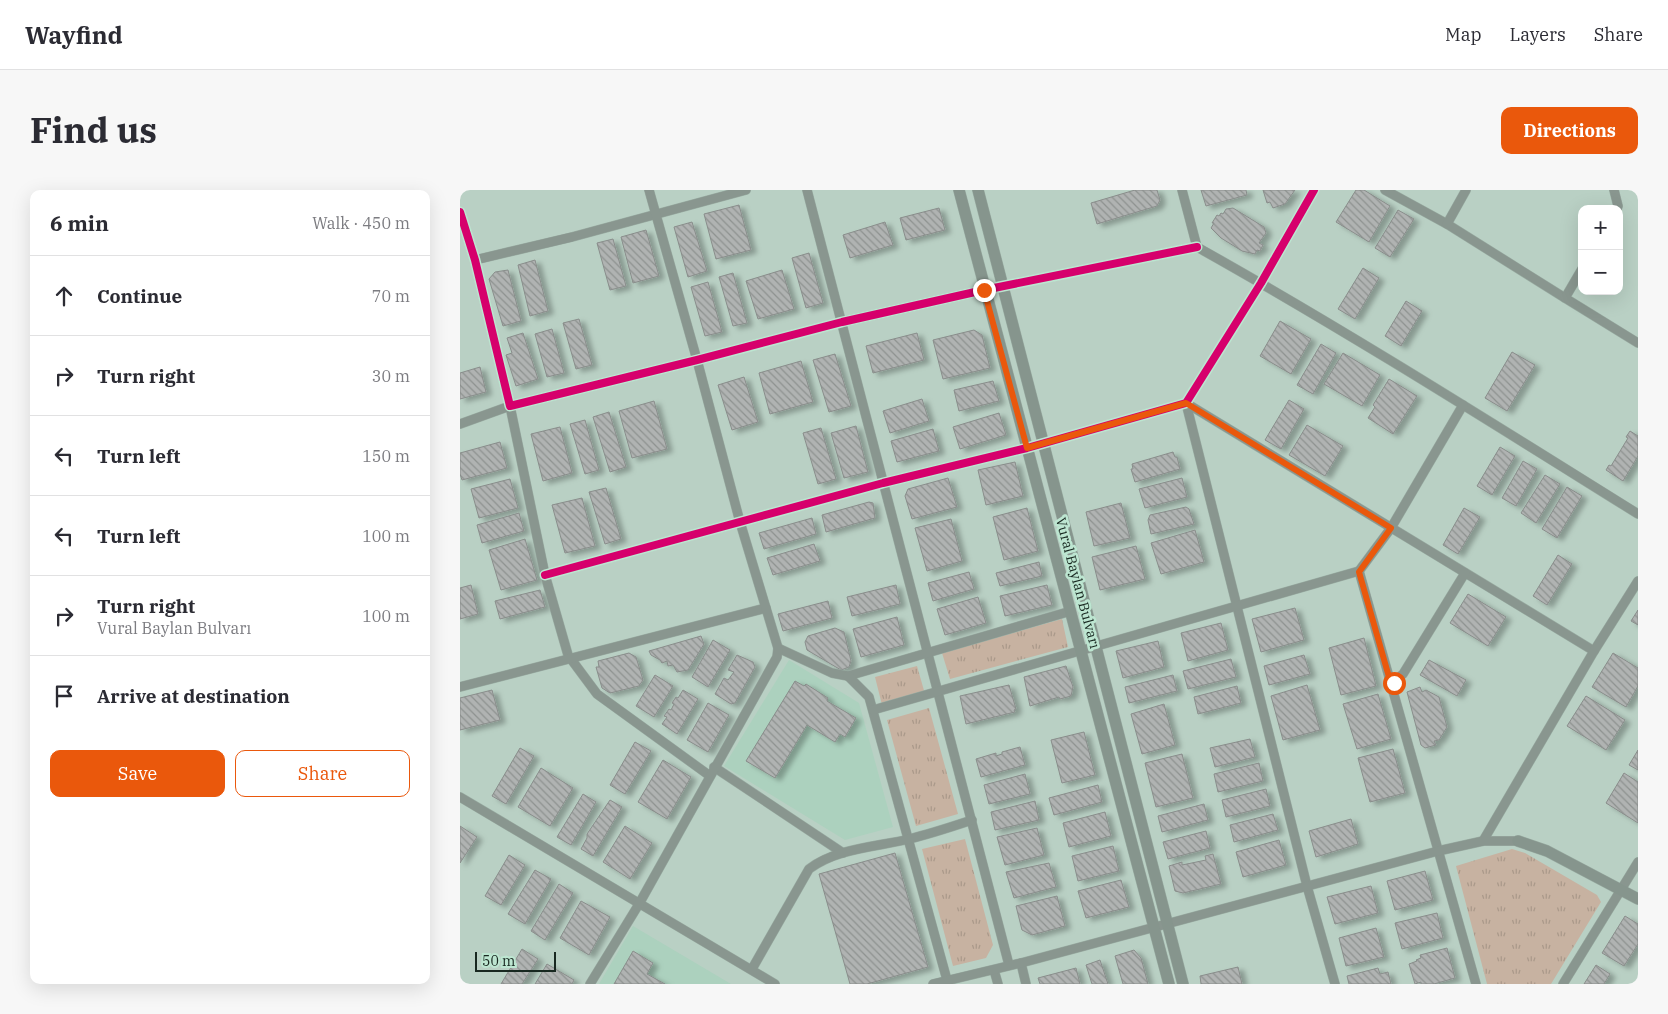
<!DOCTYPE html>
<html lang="en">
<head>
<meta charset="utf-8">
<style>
  :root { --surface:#fff; --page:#f7f7f7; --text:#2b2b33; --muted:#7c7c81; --line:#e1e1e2; --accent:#ea580c }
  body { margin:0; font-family:"IBM Plex Serif",serif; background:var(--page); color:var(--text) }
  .controls { position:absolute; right:15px; top:15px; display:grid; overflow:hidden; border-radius:10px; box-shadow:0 5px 20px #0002 }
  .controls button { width:45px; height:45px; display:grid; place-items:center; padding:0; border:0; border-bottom:1px solid var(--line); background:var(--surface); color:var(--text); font:25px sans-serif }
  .scale { position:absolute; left:15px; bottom:12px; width:81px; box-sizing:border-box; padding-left:5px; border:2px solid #182820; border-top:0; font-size:14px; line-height:18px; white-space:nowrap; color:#182820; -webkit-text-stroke:4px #bde6d1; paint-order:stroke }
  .stop { position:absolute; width:15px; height:15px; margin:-11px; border:4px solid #ea580c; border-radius:50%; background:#fff }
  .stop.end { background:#ea580c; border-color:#fff; box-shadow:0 1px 5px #0008 }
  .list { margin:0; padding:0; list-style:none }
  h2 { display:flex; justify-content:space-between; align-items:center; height:65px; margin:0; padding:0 20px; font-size:21px }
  h2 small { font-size:16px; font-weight:400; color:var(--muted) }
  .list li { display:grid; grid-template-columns:32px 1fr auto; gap:15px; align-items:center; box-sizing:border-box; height:80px; padding:0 20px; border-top:1px solid var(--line) }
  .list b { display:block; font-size:19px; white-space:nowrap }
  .list p { margin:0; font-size:16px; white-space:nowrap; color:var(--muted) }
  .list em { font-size:16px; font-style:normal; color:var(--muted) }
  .actions { display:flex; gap:10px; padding:15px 20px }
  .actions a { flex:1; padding:11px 0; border:1px solid var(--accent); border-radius:10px; text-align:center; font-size:18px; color:var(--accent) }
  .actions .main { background:var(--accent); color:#fff }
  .icon { flex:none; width:28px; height:28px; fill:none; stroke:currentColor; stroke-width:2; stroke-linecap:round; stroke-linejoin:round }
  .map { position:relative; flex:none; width:1178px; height:794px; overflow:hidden; border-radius:10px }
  header { display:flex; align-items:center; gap:30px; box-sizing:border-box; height:70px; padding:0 25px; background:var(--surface); border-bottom:1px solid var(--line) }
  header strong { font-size:24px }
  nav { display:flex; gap:28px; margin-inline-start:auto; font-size:18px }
  .intro { display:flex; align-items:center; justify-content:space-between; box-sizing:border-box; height:120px; padding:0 30px }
  h1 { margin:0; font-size:35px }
  .button { padding:12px 22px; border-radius:10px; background:var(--accent); color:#fff; font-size:18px; font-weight:700 }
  main { display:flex; gap:30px; padding:0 30px }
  aside { flex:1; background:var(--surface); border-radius:10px; box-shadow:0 5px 20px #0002 }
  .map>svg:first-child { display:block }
  .built { fill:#acd1be }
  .park { fill:url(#park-tufts) }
  .building { fill:url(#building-back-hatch); stroke:#898d8b; filter:url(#shadow) }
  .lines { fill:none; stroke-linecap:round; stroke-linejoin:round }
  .street-casing { stroke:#9aada3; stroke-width:10 }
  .secondary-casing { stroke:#9aada3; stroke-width:12 }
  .street { stroke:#89968f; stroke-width:9 }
  .secondary { stroke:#86958d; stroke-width:11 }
  .cycleway-casing { stroke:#bde6d1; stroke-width:11 }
  .cycleway { stroke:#d6006c; stroke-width:8 }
  .route { stroke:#ea580c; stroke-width:6 }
  .labels { text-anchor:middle; stroke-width:5; stroke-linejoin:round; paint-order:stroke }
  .street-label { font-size:14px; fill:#182820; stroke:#bde6d1 }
</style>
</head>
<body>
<header>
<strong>Wayfind</strong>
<nav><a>Map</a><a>Layers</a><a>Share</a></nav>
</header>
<div class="intro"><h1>Find us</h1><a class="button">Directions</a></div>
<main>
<aside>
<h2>6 min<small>Walk · 450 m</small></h2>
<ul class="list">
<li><svg class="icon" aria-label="ahead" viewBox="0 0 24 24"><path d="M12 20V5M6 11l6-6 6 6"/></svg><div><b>Continue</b></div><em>70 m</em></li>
<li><svg class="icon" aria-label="right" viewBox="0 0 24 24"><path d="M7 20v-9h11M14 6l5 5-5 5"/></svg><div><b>Turn right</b></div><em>30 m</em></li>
<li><svg class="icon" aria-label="left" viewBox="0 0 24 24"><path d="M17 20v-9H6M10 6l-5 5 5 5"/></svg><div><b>Turn left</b></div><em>150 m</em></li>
<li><svg class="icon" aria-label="left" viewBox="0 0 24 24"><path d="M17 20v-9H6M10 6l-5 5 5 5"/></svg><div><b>Turn left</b></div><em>100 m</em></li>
<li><svg class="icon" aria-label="right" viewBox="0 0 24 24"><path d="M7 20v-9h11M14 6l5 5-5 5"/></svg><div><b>Turn right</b><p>Vural Baylan Bulvarı</p></div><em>100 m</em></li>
<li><svg class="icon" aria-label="arrive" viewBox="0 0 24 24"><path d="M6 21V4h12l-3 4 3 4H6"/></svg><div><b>Arrive at destination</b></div></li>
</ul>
<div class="actions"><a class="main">Save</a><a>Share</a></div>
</aside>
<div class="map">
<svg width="1178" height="794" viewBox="0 0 1178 794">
  <defs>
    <pattern id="park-tufts" width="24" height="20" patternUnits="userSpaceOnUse" patternTransform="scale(1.25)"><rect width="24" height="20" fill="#c7b2a1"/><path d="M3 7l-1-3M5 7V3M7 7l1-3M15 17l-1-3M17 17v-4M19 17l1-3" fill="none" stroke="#aa998a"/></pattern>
    <pattern id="building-back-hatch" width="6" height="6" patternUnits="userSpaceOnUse" patternTransform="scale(1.25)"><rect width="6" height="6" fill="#b0b3b2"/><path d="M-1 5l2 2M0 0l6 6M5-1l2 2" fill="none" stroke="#8e9290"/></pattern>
    <filter id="shadow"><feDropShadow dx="5.5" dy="3" stdDeviation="2.5" flood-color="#0004"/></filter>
  </defs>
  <rect width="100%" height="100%" fill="#b9d0c4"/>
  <g class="built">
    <polygon points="329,470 399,513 433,637 385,650 264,576"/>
    <polygon points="173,736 271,794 139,794"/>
  </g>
  <g class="park">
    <polygon points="602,429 608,457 490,489 482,463"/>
    <polygon points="457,476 465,504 422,515 415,487"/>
    <polygon points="469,518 498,624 456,636 427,530"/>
    <polygon points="505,649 533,755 526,768 493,776 462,659"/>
    <polygon points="1052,659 1065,663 1137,705 1141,712 1091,794 1027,794 996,676"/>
  </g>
  <g class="building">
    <polygon points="675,0 697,0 700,10 697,16 637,34 631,13"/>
    <polygon points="741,0 786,0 787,5 746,16"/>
    <polygon points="803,0 835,0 825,14 813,18 810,12 807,13"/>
    <polygon points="896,0 904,0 930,16 909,52 876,32"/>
    <polygon points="279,15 291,60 256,69 244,24"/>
    <polygon points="479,18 485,40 446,50 440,28"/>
    <polygon points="773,18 804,37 806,43 799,53 803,55 800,61 797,60 795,64 782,61 761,48 751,38 754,33 752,33 757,25 759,26 761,23 763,24 766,19"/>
    <polygon points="938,20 954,29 930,67 915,58"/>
    <polygon points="232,32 247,81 228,87 214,37"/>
    <polygon points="425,32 433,55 390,68 383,45"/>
    <polygon points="186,40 199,86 173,93 161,47"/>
    <polygon points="153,49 166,96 150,100 137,53"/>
    <polygon points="349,63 363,113 346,118 332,68"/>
    <polygon points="75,70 88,121 70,126 58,75"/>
    <polygon points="903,78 919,88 895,129 878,119"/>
    <polygon points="48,80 61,131 43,136 29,89 35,82"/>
    <polygon points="322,80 334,119 298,129 286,91"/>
    <polygon points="273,83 287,133 273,136 259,87"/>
    <polygon points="248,92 262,142 245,146 231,97"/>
    <polygon points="946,111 962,121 941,156 925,146"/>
    <polygon points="119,129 132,175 116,179 103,133"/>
    <polygon points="820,131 851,149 831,184 800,166"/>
    <polygon points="92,139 104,183 87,187 75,144"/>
    <polygon points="514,140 522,145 530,178 483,189 473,150"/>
    <polygon points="63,143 78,189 56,196 46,165 52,163 47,148"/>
    <polygon points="457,143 464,170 413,183 406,156"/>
    <polygon points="861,154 876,163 853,204 837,195"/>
    <polygon points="1052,162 1075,175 1047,221 1025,208"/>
    <polygon points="883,163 920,185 902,216 864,194"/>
    <polygon points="375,164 391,216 369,222 353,170"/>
    <polygon points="341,171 353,212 310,224 299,183"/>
    <polygon points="20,177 26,202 0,209 0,183"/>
    <polygon points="284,187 298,232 272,240 258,195"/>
    <polygon points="929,189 957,206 933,244 908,228 915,217 913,215"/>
    <polygon points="533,191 539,211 499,221 494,200"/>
    <polygon points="462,209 469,231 430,243 423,221"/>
    <polygon points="829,210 844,219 821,259 805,250"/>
    <polygon points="194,211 207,259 172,268 159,221"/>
    <polygon points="149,222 166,277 150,282 133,227"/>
    <polygon points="539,223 546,245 500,259 493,237"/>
    <polygon points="125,230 139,280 125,284 110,234"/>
    <polygon points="847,235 883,256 865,286 829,265"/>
    <polygon points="396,236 408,282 384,288 371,243"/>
    <polygon points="100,237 112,283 83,291 71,244"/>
    <polygon points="361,238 376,289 358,294 343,243"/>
    <polygon points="473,239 479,261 437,272 431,251"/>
    <polygon points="1170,241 1178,246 1178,266 1163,291 1146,280 1149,275 1151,276 1168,248 1166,247"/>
    <polygon points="40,252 47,278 2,290 0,284 0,263"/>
    <polygon points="1040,257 1055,266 1032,305 1017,296"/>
    <polygon points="713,262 715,267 717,267 720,279 675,292 671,279 673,279 672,274"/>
    <polygon points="1063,271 1077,279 1056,316 1042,308"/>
    <polygon points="555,272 563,306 526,315 518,280"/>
    <polygon points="1085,285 1100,294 1076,333 1061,323"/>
    <polygon points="488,288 497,317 452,329 445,306 448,299"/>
    <polygon points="722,288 727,307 685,318 679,299"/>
    <polygon points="50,289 58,318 19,328 11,299"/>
    <polygon points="1107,297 1122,306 1097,348 1082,339"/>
    <polygon points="146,298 161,349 145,354 129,302"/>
    <polygon points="122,308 135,356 105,363 92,315"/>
    <polygon points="409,312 413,313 415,328 366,342 362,325"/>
    <polygon points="661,313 670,348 634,356 626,322"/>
    <polygon points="726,317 729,319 734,334 691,344 688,330 690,325"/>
    <polygon points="567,318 578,361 544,370 533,327"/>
    <polygon points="1004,318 1020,327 998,364 983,355"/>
    <polygon points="59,323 64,341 22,353 17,335"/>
    <polygon points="352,328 356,344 304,359 299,343"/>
    <polygon points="491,329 502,371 467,381 455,338"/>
    <polygon points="735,340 744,372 701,384 691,353"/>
    <polygon points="65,349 77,390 41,400 29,360"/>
    <polygon points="354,354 360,371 313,385 307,368"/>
    <polygon points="676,356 685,389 640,400 632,367"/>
    <polygon points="1098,365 1112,374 1087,415 1073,406"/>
    <polygon points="579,372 582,386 540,396 536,383"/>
    <polygon points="509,382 514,399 473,411 468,393"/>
    <polygon points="11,395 18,424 0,429 0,398"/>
    <polygon points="436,395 440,414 392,426 387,407"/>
    <polygon points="587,395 592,415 545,426 540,406"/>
    <polygon points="80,400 85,417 40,429 35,411"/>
    <polygon points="1008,404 1046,427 1028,456 990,433"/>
    <polygon points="518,407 526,433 485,445 477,419"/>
    <polygon points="368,411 372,428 323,441 318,424"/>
    <polygon points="835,418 844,450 801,462 792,429"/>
    <polygon points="1178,420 1178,435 1171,431"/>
    <polygon points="437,427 444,455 401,467 393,439"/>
    <polygon points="761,433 768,460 728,471 721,443"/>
    <polygon points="375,438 384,442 391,471 389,477 381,480 347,460 345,452 348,446"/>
    <polygon points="241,446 244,454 228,480 217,482 213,475 208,476 207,471 202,473 200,470 191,465 189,461"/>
    <polygon points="904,448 916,496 881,505 869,458"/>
    <polygon points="253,450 270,460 248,497 232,487"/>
    <polygon points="698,451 704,477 663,488 656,461"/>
    <polygon points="169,463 176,467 183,490 179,496 150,503 142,498 136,477 139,477 138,471"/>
    <polygon points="1153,463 1178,478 1178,496 1166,517 1132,497"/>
    <polygon points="277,465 293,472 295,477 275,513 271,514 255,504 264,488 268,490 274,482 268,480"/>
    <polygon points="844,465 850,484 809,495 804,476"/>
    <polygon points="771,469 776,487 728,499 723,481"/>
    <polygon points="969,470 1006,490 997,506 960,485"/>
    <polygon points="606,476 613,497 611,506 600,509 599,507 570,516 564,487"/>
    <polygon points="195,485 213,496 194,527 176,516"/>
    <polygon points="713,485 717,501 669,513 665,497"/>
    <polygon points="335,491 344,496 346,494 368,508 367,511 396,528 385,547 380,544 375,552 347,535 315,588 286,571"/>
    <polygon points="549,495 556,519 554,520 555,522 506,534 500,506"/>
    <polygon points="847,495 860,540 823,550 811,506"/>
    <polygon points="777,496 781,513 738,524 734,507"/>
    <polygon points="960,497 962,502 966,500 979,507 987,537 979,550 974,551 976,555 965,558 961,555 947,502"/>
    <polygon points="32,500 40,530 0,540 0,508"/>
    <polygon points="223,500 238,509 217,544 202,534 207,527 204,526 209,519 211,520 214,514 212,513 216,507 218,508"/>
    <polygon points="918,504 931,549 897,559 883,514"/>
    <polygon points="1126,506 1165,530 1146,560 1107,536"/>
    <polygon points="248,513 269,525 248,562 227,550"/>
    <polygon points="704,514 715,555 682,564 671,524"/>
    <polygon points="624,542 635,585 602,593 591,550"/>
    <polygon points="790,549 795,567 755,577 750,558"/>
    <polygon points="175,552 191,561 165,604 150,595"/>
    <polygon points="560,557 565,575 521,587 516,569 536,563 536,566 542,564 542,562"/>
    <polygon points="60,558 74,566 46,614 32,606"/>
    <polygon points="933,559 945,603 910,612 898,568"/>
    <polygon points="1178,560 1178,580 1169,575"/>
    <polygon points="722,564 733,608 696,617 685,573"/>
    <polygon points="203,570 231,587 207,629 178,612"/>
    <polygon points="799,573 803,591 758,602 754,584"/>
    <polygon points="81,578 113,598 90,636 58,617"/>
    <polygon points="1164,583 1178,592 1178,633 1146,613"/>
    <polygon points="565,584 570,604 529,614 524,595"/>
    <polygon points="638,595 642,612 594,625 589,608"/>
    <polygon points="806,599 810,616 766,627 762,610"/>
    <polygon points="123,604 136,612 111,655 97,647"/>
    <polygon points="150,610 162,617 133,666 121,659 127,648 127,644"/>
    <polygon points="575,611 579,630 535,640 531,622"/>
    <polygon points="744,614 748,630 702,642 698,626"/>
    <polygon points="645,622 651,646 609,657 603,633"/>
    <polygon points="813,624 818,640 774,652 770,635"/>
    <polygon points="891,629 898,654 856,667 849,641"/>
    <polygon points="0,636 17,647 0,673"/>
    <polygon points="165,636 192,653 170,689 143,672"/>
    <polygon points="577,638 584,665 545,675 537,647"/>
    <polygon points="746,641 750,658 708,669 703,652"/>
    <polygon points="819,650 826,675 783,687 776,662"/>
    <polygon points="653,656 659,681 618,691 612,666"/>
    <polygon points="435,663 468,777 407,794 390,794 359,684"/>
    <polygon points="753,664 761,694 723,703 715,701 709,676 722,672 722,675 746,670 745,666"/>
    <polygon points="49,665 65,675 41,715 25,706"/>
    <polygon points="589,673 596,697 554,708 546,682"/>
    <polygon points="75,680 91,689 65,734 48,724"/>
    <polygon points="965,681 973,710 935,720 927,691"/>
    <polygon points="661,690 669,717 626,728 618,701"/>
    <polygon points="99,694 113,703 85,750 71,741"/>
    <polygon points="911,696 918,723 875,734 867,707"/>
    <polygon points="597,706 605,736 572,745 562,740 556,716"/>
    <polygon points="121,711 150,727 129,765 100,748"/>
    <polygon points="977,723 983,748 942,759 935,733"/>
    <polygon points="1165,726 1178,734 1178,754 1164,776 1142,763"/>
    <polygon points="916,738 924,767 886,776 879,748"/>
    <polygon points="987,758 995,788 974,794 961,794 961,792 955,794 949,774 957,771 956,770 961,768 960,765"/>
    <polygon points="62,759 78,769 62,794 41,794"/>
    <polygon points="674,760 681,768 688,794 663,794 655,766"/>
    <polygon points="173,761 193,773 187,784 205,794 154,794"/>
    <polygon points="640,770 648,794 632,794 626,775"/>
    <polygon points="87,774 114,790 112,794 75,794"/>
    <polygon points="1136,775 1150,784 1144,794 1124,794"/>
    <polygon points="778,777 782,794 741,794 740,786"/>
    <polygon points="616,778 620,794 580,794 578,788"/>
    <polygon points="918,778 920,784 928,782 931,794 889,794 887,786"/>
  </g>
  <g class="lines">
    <g class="street-casing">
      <g id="street">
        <polyline points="347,0 549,775"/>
        <path d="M722 0 737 57C887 141 1032 233 1178 324"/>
        <polyline points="925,0 987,34 1105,108"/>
        <polyline points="1154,0 1158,16 1157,19"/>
        <polyline points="0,22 15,70 50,216 237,170 382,132 524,100 737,57"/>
        <polyline points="987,34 1006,0"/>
        <polyline points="15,70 112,47 286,0"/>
        <polyline points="1122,79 1105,108 1178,153"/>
        <polyline points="726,213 847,696 875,794"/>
        <polyline points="726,213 1134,461"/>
        <polyline points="1003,215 931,338 899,381 1016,794"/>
        <polyline points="0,234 50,216 85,385 108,465 137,504 250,586"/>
        <polyline points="85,385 423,293 567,258 726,213 801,93 854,0"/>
        <polyline points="318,458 372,483 388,486 611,421"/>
        <polyline points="388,486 409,507 487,790"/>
        <polyline points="931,494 943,484 1005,383"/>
        <polyline points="0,497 306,418"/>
        <polyline points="413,520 899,381"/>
        <polyline points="254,577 383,663"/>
        <polyline points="0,607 315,794"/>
        <polyline points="1023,651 1134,461 1178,391"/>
        <polyline points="561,773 566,794"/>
        <path d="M292 779 349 679C377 658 416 657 449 649 470 644 491 637 512 630"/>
        <polyline points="534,780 538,794"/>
        <polyline points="130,794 179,714 317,467 318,458 280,332 237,170 189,0"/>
        <polyline points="473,794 561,773 978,661 1023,651 1058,651"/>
        <polyline points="1103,794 1178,672"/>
      </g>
    </g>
    <g class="secondary-casing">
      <g id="secondary">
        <polyline points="499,0 709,794"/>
        <polyline points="518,0 723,794"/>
        <polyline points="1058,651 1087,661 1178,709"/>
      </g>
    </g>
    <use href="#street" class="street"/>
    <use href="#secondary" class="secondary"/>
    <g class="cycleway-casing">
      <g id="cycleway">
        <polyline points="0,22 15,70 50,216 237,170 382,132 524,100 737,57"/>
        <polyline points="85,385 423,293 567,258 726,213 801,93 854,0"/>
      </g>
    </g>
    <use href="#cycleway" class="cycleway"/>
  </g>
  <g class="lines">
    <polyline class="route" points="524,100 567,258 726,213 931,338 899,382 931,494 934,493"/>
  </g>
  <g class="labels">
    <g class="street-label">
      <text transform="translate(618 393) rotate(75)" y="5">Vural Baylan Bulvarı</text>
    </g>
  </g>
</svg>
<div class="controls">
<button>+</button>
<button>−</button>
</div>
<div class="scale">50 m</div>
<div class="stop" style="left:934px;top:493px"></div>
<div class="stop end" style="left:524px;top:100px"></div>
</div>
</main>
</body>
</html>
